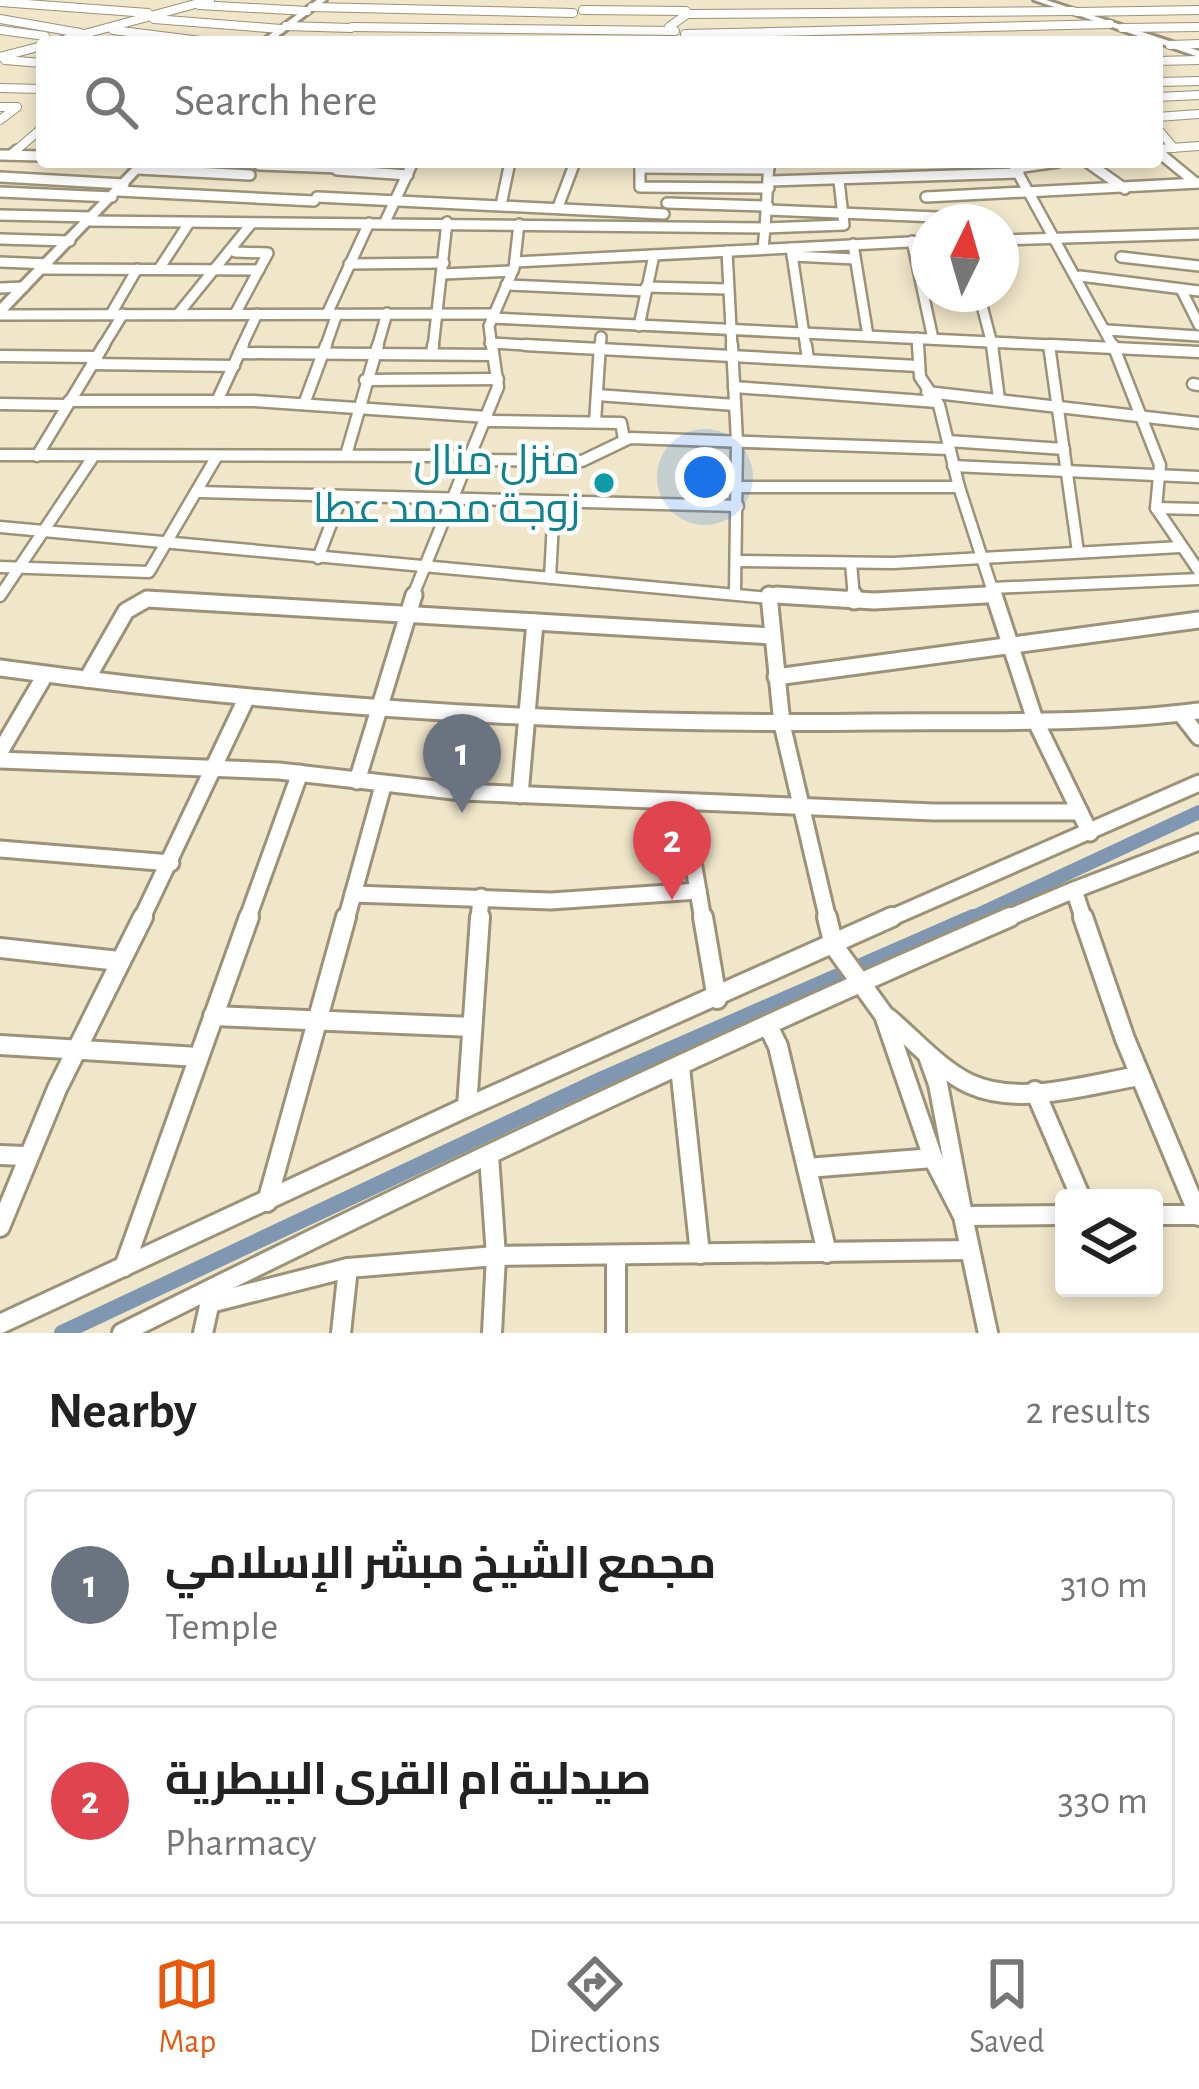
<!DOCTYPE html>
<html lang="en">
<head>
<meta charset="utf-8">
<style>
  :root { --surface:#fff; --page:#f6f6f6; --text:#222; --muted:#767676; --line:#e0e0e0; --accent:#ea580c }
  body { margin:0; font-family:"Alegreya Sans",Cairo,sans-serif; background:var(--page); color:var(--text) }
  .controls { position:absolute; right:36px; bottom:36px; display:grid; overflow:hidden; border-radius:12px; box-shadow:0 6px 18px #0003 }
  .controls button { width:108px; height:108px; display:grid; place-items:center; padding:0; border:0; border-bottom:3px solid var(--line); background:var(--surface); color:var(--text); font:60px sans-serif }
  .compass { position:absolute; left:911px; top:204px; width:108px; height:108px; border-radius:50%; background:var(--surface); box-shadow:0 6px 18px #0003; rotate:5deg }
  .you { position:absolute; left:705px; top:477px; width:42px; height:42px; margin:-30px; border:9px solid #fff; border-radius:50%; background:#1a73e8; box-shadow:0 0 0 18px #1a73e833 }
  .badge { display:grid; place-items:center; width:78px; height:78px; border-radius:50%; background:var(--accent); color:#fff; font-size:39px; font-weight:700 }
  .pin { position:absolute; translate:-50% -99px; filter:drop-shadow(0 3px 6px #0008) }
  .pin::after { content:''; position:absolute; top:63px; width:42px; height:36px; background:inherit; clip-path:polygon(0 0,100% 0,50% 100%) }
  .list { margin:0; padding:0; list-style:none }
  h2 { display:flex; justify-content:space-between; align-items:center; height:156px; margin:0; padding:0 48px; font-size:51px }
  h2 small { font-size:39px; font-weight:400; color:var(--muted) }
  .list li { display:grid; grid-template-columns:78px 1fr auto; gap:36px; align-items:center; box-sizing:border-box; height:192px; margin:0 24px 24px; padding:0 24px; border:3px solid var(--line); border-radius:12px }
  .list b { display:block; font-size:45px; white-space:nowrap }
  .list p { margin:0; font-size:39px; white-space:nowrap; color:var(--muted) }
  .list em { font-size:39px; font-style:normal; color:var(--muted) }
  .icon { flex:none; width:66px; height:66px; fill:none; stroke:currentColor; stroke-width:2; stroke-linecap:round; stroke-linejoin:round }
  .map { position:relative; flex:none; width:1199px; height:1333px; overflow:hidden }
  .search { position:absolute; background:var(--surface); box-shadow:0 6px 18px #0003; left:36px; right:36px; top:36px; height:132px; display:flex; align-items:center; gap:30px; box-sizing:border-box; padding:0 42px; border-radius:12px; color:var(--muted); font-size:45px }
  .sheet { height:588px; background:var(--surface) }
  nav { display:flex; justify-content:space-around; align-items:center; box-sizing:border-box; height:168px; border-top:3px solid var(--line); background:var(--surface); font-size:33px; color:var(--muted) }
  nav a { display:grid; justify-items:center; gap:6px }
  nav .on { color:var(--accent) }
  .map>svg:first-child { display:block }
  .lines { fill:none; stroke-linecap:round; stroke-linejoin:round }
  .canal-far1 { stroke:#8097b1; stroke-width:14 }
  .canal { stroke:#8097b1; stroke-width:16 }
  .minor-far4-casing { stroke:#9b9278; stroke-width:10 }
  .minor-far3-casing { stroke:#9b9278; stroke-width:14 }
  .minor-far2-casing { stroke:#9b9278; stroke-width:15 }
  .minor-far1-casing { stroke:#9b9278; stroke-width:21 }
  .minor-casing { stroke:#9b9278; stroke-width:24 }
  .tertiary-casing { stroke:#9b9278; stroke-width:6 }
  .minor-far4 { stroke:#fff; stroke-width:8 }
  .minor-far3 { stroke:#fff; stroke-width:9 }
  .minor-far2 { stroke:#fff; stroke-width:10 }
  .minor-far1 { stroke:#fff; stroke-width:15 }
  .minor { stroke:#fff; stroke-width:18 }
  .tertiary { fill:#fff; fill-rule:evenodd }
  .culture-dot { fill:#0f9aa8; stroke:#fff; stroke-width:4.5 }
  .labels { text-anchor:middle; stroke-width:9; stroke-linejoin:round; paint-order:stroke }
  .culture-label { font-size:42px; fill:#0d838f; stroke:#fff; text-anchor:end }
</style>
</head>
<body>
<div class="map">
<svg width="1199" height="1333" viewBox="0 0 1199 1333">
  <rect width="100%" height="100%" fill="#f0e6ca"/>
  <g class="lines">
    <polyline class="canal-far1" points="967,920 1199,812"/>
    <polyline class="canal" points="62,1333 600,1080 973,917"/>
    <g class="minor-far4-casing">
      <g id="minor-far4">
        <polyline points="0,2 148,13"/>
        <polyline points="199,5 307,11"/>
        <polyline points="312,7 573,13"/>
        <polyline points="583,10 686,11"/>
        <polyline points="1077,12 1199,10"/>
        <polyline points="0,19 80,33"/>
        <polyline points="154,19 281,29"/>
        <polyline points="286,26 351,28"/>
        <polyline points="352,27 675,31"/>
        <polyline points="669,27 687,14 1073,11"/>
        <polyline points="1122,28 1199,27"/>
        <polyline points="0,30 45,36"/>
        <polyline points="113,30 209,42"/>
        <polyline points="685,34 1110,24"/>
        <polyline points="55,42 210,0"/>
        <polyline points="1170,45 1199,44"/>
        <polyline points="0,57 42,46"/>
        <polyline points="5,60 42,63"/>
        <polyline points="1157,61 1199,60"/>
        <polyline points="1157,82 1199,81"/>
        <polyline points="0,88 42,89"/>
        <polyline points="1157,97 1199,95"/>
        <polyline points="0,107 17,107 0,120"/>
        <polyline points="1157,117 1199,114"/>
        <polyline points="1157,128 1174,148"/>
        <polyline points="1157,149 1199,146"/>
        <polyline points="13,153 42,128"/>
      </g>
    </g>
    <g class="minor-far3-casing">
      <g id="minor-far3">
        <polyline points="1157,151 1196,183"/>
        <polyline points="0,155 42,156"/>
        <polyline points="11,155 17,150"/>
        <polyline points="640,162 640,187 769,188"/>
        <polyline points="1012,162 1114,348"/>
        <polyline points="1087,162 1125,189"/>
        <polyline points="259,165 339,168"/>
        <polyline points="640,168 769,169"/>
        <polyline points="1016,168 1058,162"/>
        <polyline points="138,169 250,175"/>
        <polyline points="337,170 408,175"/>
        <polyline points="0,177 124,184"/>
        <polyline points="769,181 1019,173"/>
        <polyline points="118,191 314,201"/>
        <polyline points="0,192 112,197"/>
        <polyline points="317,197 664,214"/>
        <polyline points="926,197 1199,183"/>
        <polyline points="667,203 768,206"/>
        <polyline points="501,205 510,162"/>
        <polyline points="558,207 575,162"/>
        <polyline points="768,210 937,217"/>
        <polyline points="0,215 93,217"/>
        <polyline points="89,221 765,228 769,162"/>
        <polyline points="385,222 413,162"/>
        <polyline points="0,239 70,241"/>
        <polyline points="1001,240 1199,234"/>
        <polyline points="912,241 933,339"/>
        <polyline points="853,244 868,336"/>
        <polyline points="791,248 806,348"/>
        <polyline points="763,249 765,228 844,225 839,181"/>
        <polyline points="727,251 732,348"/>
        <polyline points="235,252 268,253 235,314"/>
        <polyline points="792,256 855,259"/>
        <polyline points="1121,257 1199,266"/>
        <polyline points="0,262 48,264"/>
        <polyline points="515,262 929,241"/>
        <polyline points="349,264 444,263"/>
        <polyline points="42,269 259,270"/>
        <polyline points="159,269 189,223"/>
        <polyline points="443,274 513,271"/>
        <polyline points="1080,276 1199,291"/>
        <polyline points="506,285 645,291"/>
        <polyline points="646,287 728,289"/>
        <polyline points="0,288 24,287"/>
        <polyline points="1181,289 1199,325"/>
        <polyline points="979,294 993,348"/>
        <polyline points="111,314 137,269"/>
        <polyline points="178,314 251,224"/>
        <polyline points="327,314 369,223"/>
        <polyline points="0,315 493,314"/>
        <polyline points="492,318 1114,348"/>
        <polyline points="639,326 654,255"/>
        <polyline points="1107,330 1199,336"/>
        <polyline points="917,338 918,348"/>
        <polyline points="490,343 581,348"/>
        <polyline points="102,348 123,314"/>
        <polyline points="241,348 257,314"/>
        <polyline points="325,348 337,314"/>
        <polyline points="377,348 387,313"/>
        <polyline points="433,348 447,222"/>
        <polyline points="492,348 489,326 514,268 519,224"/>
        <polyline points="600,348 601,337"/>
      </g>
    </g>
    <g class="minor-far2-casing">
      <g id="minor-far2">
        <polyline points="525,345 918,366"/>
        <polyline points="732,345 737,441 735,592"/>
        <polyline points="806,345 808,359"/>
        <polyline points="918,345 920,377 939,405 959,487 995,598"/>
        <polyline points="992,345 999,399"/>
        <polyline points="1049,345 1078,552"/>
        <polyline points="1051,345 1199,352"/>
        <polyline points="1113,345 1160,465 1156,508 1199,571"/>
        <polyline points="239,353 493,355"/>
        <polyline points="432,354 433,345"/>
        <polyline points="0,356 97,357"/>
        <polyline points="92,364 234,366"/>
        <polyline points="365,380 498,379"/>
        <polyline points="1193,384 1199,385"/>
        <polyline points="734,387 937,402"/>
        <polyline points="927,392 1199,423"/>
        <polyline points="597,395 735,405"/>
        <polyline points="69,401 254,401 487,417"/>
        <polyline points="217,401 243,345"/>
        <polyline points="0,404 66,405"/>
        <polyline points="304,404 326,345"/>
        <polyline points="486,421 621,423 624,439"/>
        <polyline points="595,422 600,345"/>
        <polyline points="948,441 1064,449"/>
        <polyline points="0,455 470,456"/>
        <polyline points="346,455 378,345"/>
        <polyline points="37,456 104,345"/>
        <polyline points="468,460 582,461 630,438 949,449"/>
        <polyline points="953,466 1199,477"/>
        <polyline points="738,487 959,487"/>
        <polyline points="199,492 738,506"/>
        <polyline points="1156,508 1199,509"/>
        <polyline points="0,527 769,598"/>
        <polyline points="318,558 341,498"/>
        <polyline points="737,561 893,563 1180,547"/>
        <polyline points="851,563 854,598"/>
        <polyline points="0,567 149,572 217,456"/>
        <polyline points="550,578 554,503"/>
        <polyline points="992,588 1199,579"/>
        <polyline points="769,595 828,598"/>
        <polyline points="0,596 93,457"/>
        <polyline points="412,598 498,387 492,345"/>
        <polyline points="926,598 994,595"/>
      </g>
    </g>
    <g class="minor-far1-casing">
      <g id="minor-far1">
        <polyline points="769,595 782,724 828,920"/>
        <polyline points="776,595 874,601 986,595"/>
        <polyline points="854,595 854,601"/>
        <polyline points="994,595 1035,720 1090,833"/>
        <path d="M0 668C290 708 579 726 872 722 981 721 1090 725 1199 711"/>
        <polyline points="776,677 1199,620"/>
        <polyline points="87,679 126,611 147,599 772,636"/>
        <polyline points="1181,714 1199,737"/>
        <polyline points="0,752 45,675"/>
        <polyline points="0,760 279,771 462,792 934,812 1080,812"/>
        <polyline points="357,781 414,595"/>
        <polyline points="520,795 535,622"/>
        <polyline points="683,803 703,920"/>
        <polyline points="0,849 171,863"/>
        <polyline points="353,894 551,901 698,891"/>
        <polyline points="141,920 246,699"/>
        <polyline points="247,920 300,773"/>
        <polyline points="346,920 383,786"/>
        <polyline points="479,920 481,897"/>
        <polyline points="886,920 1199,783"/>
        <polyline points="1003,920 1074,890"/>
        <polyline points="1084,920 1074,890 1199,842"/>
      </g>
    </g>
    <g class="minor-casing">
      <g id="minor">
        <polyline points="703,917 717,999"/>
        <polyline points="827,917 834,946 884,1015 933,1158 963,1216 988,1333"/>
        <polyline points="1083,917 1125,1039 1199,1216"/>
        <polyline points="0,948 119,961"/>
        <polyline points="213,1016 472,1027"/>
        <path d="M888 1018C913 1039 941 1071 970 1084 1021 1107 1088 1084 1140 1076"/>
        <polyline points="768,1026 778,1046 827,1253"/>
        <polyline points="0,1045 198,1057"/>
        <polyline points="928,1056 938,1084 963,1216 1064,1215"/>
        <polyline points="680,1067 700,1254"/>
        <polyline points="1035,1091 1081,1198"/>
        <polyline points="467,1107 480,917"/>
        <polyline points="0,1155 25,1156"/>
        <polyline points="489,1156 496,1256 492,1333"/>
        <polyline points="807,1168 933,1158"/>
        <polyline points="267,1202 346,917"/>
        <polyline points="1154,1215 1198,1215"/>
        <polyline points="0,1227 57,1089 143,917"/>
        <polyline points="616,1255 616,1333"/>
        <polyline points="124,1267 249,917"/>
        <polyline points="210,1303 348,1268 496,1256 969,1250"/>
        <polyline points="0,1324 467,1107 892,917"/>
        <path d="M122 1333C415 1187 710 1047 1010 917"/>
        <polyline points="203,1333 211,1297"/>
        <polyline points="341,1333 348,1268"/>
      </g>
    </g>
    <g class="tertiary-casing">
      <g id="tertiary">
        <polygon points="317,0 326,0 270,42 260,42"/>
        <polygon points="1034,0 1046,0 1199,51 1199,57"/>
        <polygon points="138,162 149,162 4,314 0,315 0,304"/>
      </g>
    </g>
    <use href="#minor-far4" class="minor-far4"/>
    <use href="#minor-far3" class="minor-far3"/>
    <use href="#minor-far2" class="minor-far2"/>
    <use href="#minor-far1" class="minor-far1"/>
    <use href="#minor" class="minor"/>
    <use href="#tertiary" class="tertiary"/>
  </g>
  <circle class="culture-dot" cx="604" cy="483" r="12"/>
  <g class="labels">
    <g class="culture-label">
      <text x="580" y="474">منزل منال<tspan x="580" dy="48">زوجة محمد عطا</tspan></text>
    </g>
  </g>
</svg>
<div class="controls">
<button><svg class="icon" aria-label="layers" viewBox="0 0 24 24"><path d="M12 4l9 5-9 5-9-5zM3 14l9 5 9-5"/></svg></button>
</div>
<svg class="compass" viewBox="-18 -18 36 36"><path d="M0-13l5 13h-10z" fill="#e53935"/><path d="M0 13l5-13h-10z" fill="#767676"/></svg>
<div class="you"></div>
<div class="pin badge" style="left:462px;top:813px;background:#6b7280">1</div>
<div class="pin badge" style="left:672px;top:900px;background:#e0444e">2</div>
<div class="search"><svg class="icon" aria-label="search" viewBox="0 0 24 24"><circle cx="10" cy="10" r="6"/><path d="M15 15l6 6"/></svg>Search here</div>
</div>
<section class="sheet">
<h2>Nearby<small>2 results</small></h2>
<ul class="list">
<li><span class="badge" style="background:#6b7280">1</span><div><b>مجمع الشيخ مبشر الإسلامي</b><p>Temple</p></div><em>310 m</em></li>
<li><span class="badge" style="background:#e0444e">2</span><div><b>صيدلية ام القرى البيطرية</b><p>Pharmacy</p></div><em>330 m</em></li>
</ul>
</section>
<nav>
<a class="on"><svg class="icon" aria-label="map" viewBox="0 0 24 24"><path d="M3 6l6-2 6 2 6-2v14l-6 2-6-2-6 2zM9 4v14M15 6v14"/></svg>Map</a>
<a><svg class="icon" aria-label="directions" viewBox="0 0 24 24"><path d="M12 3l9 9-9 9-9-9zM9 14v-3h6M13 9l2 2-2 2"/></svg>Directions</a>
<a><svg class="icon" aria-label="saved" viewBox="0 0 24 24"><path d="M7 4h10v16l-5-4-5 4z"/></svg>Saved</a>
</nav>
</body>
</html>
